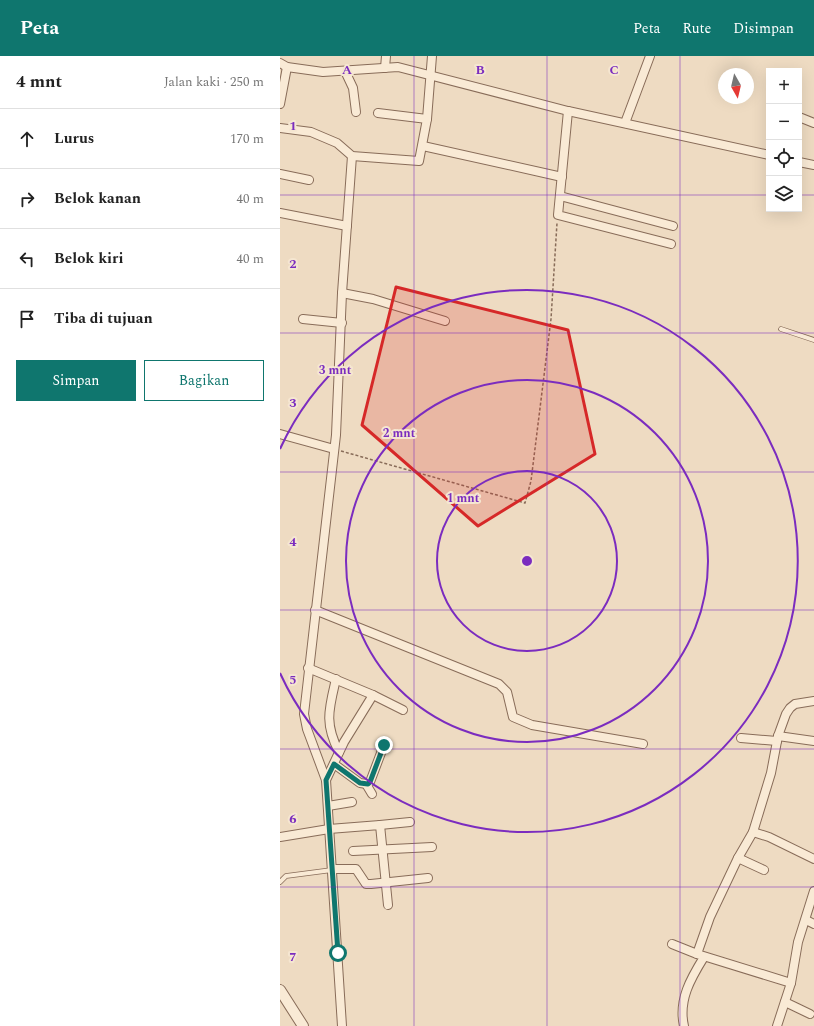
<!DOCTYPE html>
<html lang="id">
<head>
<meta charset="utf-8">
<style>
  :root { --surface:#fff; --page:#f2f2f2; --text:#222; --muted:#767676; --line:#e0e0e0; --accent:#0f766e }
  body { margin:0; font-family:Spectral,serif; background:var(--page); color:var(--text) }
  .controls { position:absolute; right:12px; top:12px; display:grid; overflow:hidden; border-radius:0px; box-shadow:0 4px 16px #0002 }
  .controls button { width:36px; height:36px; display:grid; place-items:center; padding:0; border:0; border-bottom:1px solid var(--line); background:var(--surface); color:var(--text); font:20px sans-serif }
  .compass { position:absolute; left:438px; top:12px; width:36px; height:36px; border-radius:50%; background:var(--surface); box-shadow:0 4px 16px #0002; rotate:172deg }
  .stop { position:absolute; width:12px; height:12px; margin:-9px; border:3px solid #0f766e; border-radius:50%; background:#fff }
  .stop.end { background:#0f766e; border-color:#fff; box-shadow:0 1px 4px #0008 }
  .list { margin:0; padding:0; list-style:none }
  h2 { display:flex; justify-content:space-between; align-items:center; height:52px; margin:0; padding:0 16px; font-size:17px }
  h2 small { font-size:13px; font-weight:400; color:var(--muted) }
  .list li { display:grid; grid-template-columns:26px 1fr auto; gap:12px; align-items:center; box-sizing:border-box; height:60px; padding:0 16px; border-top:1px solid var(--line) }
  .list b { display:block; font-size:15px; white-space:nowrap }
  .list em { font-size:13px; font-style:normal; color:var(--muted) }
  .actions { display:flex; gap:8px; padding:12px 16px }
  .actions a { flex:1; padding:9px 0; border:1px solid var(--accent); border-radius:0px; text-align:center; font-size:14px; color:var(--accent) }
  .actions .main { background:var(--accent); color:#fff }
  .icon { flex:none; width:22px; height:22px; fill:none; stroke:currentColor; stroke-width:2; stroke-linecap:round; stroke-linejoin:round }
  .map { position:relative; flex:none; width:534px; height:970px; overflow:hidden }
  header { display:flex; align-items:center; gap:24px; box-sizing:border-box; height:56px; padding:0 20px; background:var(--accent); color:#fff }
  header strong { font-size:19px }
  nav { display:flex; gap:22px; margin-inline-start:auto; font-size:14px }
  main { display:flex }
  aside { flex:1; background:var(--surface) }
  .map>svg:first-child { display:block }
  .lines { fill:none; stroke-linecap:round; stroke-linejoin:round }
  .service-casing { stroke:#886c59; stroke-width:5.5 }
  .minor-casing { stroke:#886c59; stroke-width:10 }
  .tertiary-casing { stroke:#886c59; stroke-width:12 }
  .path { stroke:#886c59; stroke-width:1.5; stroke-dasharray:3 2; stroke-linecap:butt }
  .service { stroke:#f9ead5; stroke-width:4 }
  .minor { stroke:#f9ead5; stroke-width:8 }
  .tertiary { stroke:#f9ead5; stroke-width:10 }
  .route { stroke:#0f766e; stroke-width:5 }
  .marked { fill:#d62828; fill-opacity:0.2; stroke:#d62828; stroke-width:3; stroke-linejoin:round }
  .grid { fill:none; stroke:#7b2cbf; stroke-width:1; stroke-opacity:0.55 }
  .ring { fill:none; stroke:#7b2cbf; stroke-width:2 }
  .grid-label { font-size:13px; text-anchor:middle; font-weight:bold; fill:#7b2cbf; stroke:#f5e6d1; stroke-width:4; stroke-linejoin:round; paint-order:stroke }
  .centre { fill:#7b2cbf; stroke:#f5e6d1; stroke-width:2 }
  .ring-label { font-size:12px; text-anchor:middle; font-weight:bold; fill:#7b2cbf; stroke:#f5e6d1; stroke-width:4; stroke-linejoin:round; paint-order:stroke }
</style>
</head>
<body>
<header>
<strong>Peta</strong>
<nav><a>Peta</a><a>Rute</a><a>Disimpan</a></nav>
</header>
<main>
<aside>
<h2>4 mnt<small>Jalan kaki · 250 m</small></h2>
<ul class="list">
<li><svg class="icon" aria-label="ahead" viewBox="0 0 24 24"><path d="M12 20V5M6 11l6-6 6 6"/></svg><div><b>Lurus</b></div><em>170 m</em></li>
<li><svg class="icon" aria-label="right" viewBox="0 0 24 24"><path d="M7 20v-9h11M14 6l5 5-5 5"/></svg><div><b>Belok kanan</b></div><em>40 m</em></li>
<li><svg class="icon" aria-label="left" viewBox="0 0 24 24"><path d="M17 20v-9H6M10 6l-5 5 5 5"/></svg><div><b>Belok kiri</b></div><em>40 m</em></li>
<li><svg class="icon" aria-label="arrive" viewBox="0 0 24 24"><path d="M6 21V4h12l-3 4 3 4H6"/></svg><div><b>Tiba di tujuan</b></div></li>
</ul>
<div class="actions"><a class="main">Simpan</a><a>Bagikan</a></div>
</aside>
<div class="map">
<svg width="534" height="970" viewBox="0 0 534 970">
  <rect width="100%" height="100%" fill="#eedbc2"/>
  <g class="lines">
    <g class="service-casing">
      <g id="service">
        <polyline points="501,273 534,284"/>
        <polyline points="0,826 6,820 52,814"/>
      </g>
    </g>
    <g class="minor-casing">
      <g id="minor">
        <polyline points="0,7 7,11 43,16 118,11 288,55 489,99"/>
        <polyline points="105,12 106,0"/>
        <polyline points="65,15 73,32 76,56"/>
        <polyline points="0,48 7,11"/>
        <polyline points="288,55 278,159 391,188"/>
        <polyline points="98,57 147,63"/>
        <polyline points="519,61 534,67"/>
        <polyline points="345,67 370,0"/>
        <polyline points="0,72 31,76 57,87 72,100 139,105 147,63 152,0"/>
        <polyline points="143,90 282,121"/>
        <polyline points="519,106 534,109"/>
        <polyline points="0,118 29,124"/>
        <polyline points="280,140 393,170"/>
        <polyline points="0,157 67,170"/>
        <polyline points="62,237 93,243 165,265"/>
        <polyline points="23,263 62,267"/>
        <polyline points="0,378 54,393"/>
        <polyline points="35,554 219,628 227,636 233,661 252,669 363,688"/>
        <polyline points="28,612 93,639 64,686 46,724"/>
        <path d="M56 623C49 653 44 667 59 696"/>
        <polyline points="93,639 123,654"/>
        <polyline points="498,680 534,685"/>
        <polyline points="461,682 497,685"/>
        <polyline points="54,708 80,727 87,728 90,726 104,689"/>
        <polyline points="86,728 92,738"/>
        <polyline points="48,750 72,746"/>
        <polyline points="100,769 130,766"/>
        <polyline points="473,776 489,781 534,803"/>
        <polyline points="0,781 49,773 100,769 108,849"/>
        <polyline points="73,795 152,791"/>
        <polyline points="458,802 484,814"/>
        <polyline points="52,813 76,813 86,828 91,828 148,822"/>
        <polyline points="526,864 534,868"/>
        <polyline points="392,888 417,898"/>
        <polyline points="511,927 417,898 430,861 458,802 473,776 491,717 498,680 506,658 510,652 515,648 534,645"/>
        <polyline points="505,946 530,958"/>
        <polyline points="62,970 46,724 27,673 24,658 56,379 62,237 72,100"/>
        <path d="M404 970C398 944 411 922 424 901"/>
        <polyline points="497,970 511,927 518,886 534,835"/>
      </g>
    </g>
    <g class="tertiary-casing">
      <polyline id="tertiary" points="0,934 23,970"/>
    </g>
    <polyline class="path" points="61,395 245,447 251,425 271,263 277,167"/>
    <use href="#service" class="service"/>
    <use href="#minor" class="minor"/>
    <use href="#tertiary" class="tertiary"/>
  </g>
  <g class="lines">
    <polyline class="route" points="58,897 46,724 54,708 80,727 88,728 90,726 104,689"/>
  </g>
  <path class="marked" d="M116 231 288 274 315 398 198 470 82 369Z"/>
  <path class="grid" d="M134 0V970M267 0V970M400 0V970M0 139H489M519 139H534M0 277H534M0 416H534M0 554H534M0 693H534M0 831H534"/>
  <g class="ring">
    <circle cx="247" cy="505" r="90"/>
    <circle cx="247" cy="505" r="181"/>
    <path d="M0 393A271 271 0 1 1 0 617"/>
  </g>
  <g class="grid-label">
    <text x="67" y="18">A</text>
    <text x="200" y="18">B</text>
    <text x="334" y="18">C</text>
    <text x="13" y="74">1</text>
    <text x="13" y="212">2</text>
    <text x="13" y="351">3</text>
    <text x="13" y="490">4</text>
    <text x="13" y="628">5</text>
    <text x="13" y="767">6</text>
    <text x="13" y="905">7</text>
  </g>
  <circle cx="247" cy="505" r="6" class="centre"/>
  <g class="ring-label">
    <text x="55" y="318">3 mnt</text>
    <text x="119" y="381">2 mnt</text>
    <text x="183" y="446">1 mnt</text>
  </g>
</svg>
<div class="controls">
<button>+</button>
<button>−</button>
<button><svg class="icon" aria-label="locate" viewBox="0 0 24 24"><circle cx="12" cy="12" r="6"/><path d="M12 2v4M12 18v4M2 12h4M18 12h4"/></svg></button>
<button><svg class="icon" aria-label="layers" viewBox="0 0 24 24"><path d="M12 4l9 5-9 5-9-5zM3 14l9 5 9-5"/></svg></button>
</div>
<svg class="compass" viewBox="-18 -18 36 36"><path d="M0-13l5 13h-10z" fill="#e53935"/><path d="M0 13l5-13h-10z" fill="#767676"/></svg>
<div class="stop" style="left:58px;top:897px"></div>
<div class="stop end" style="left:104px;top:689px"></div>
</div>
</main>
</body>
</html>
